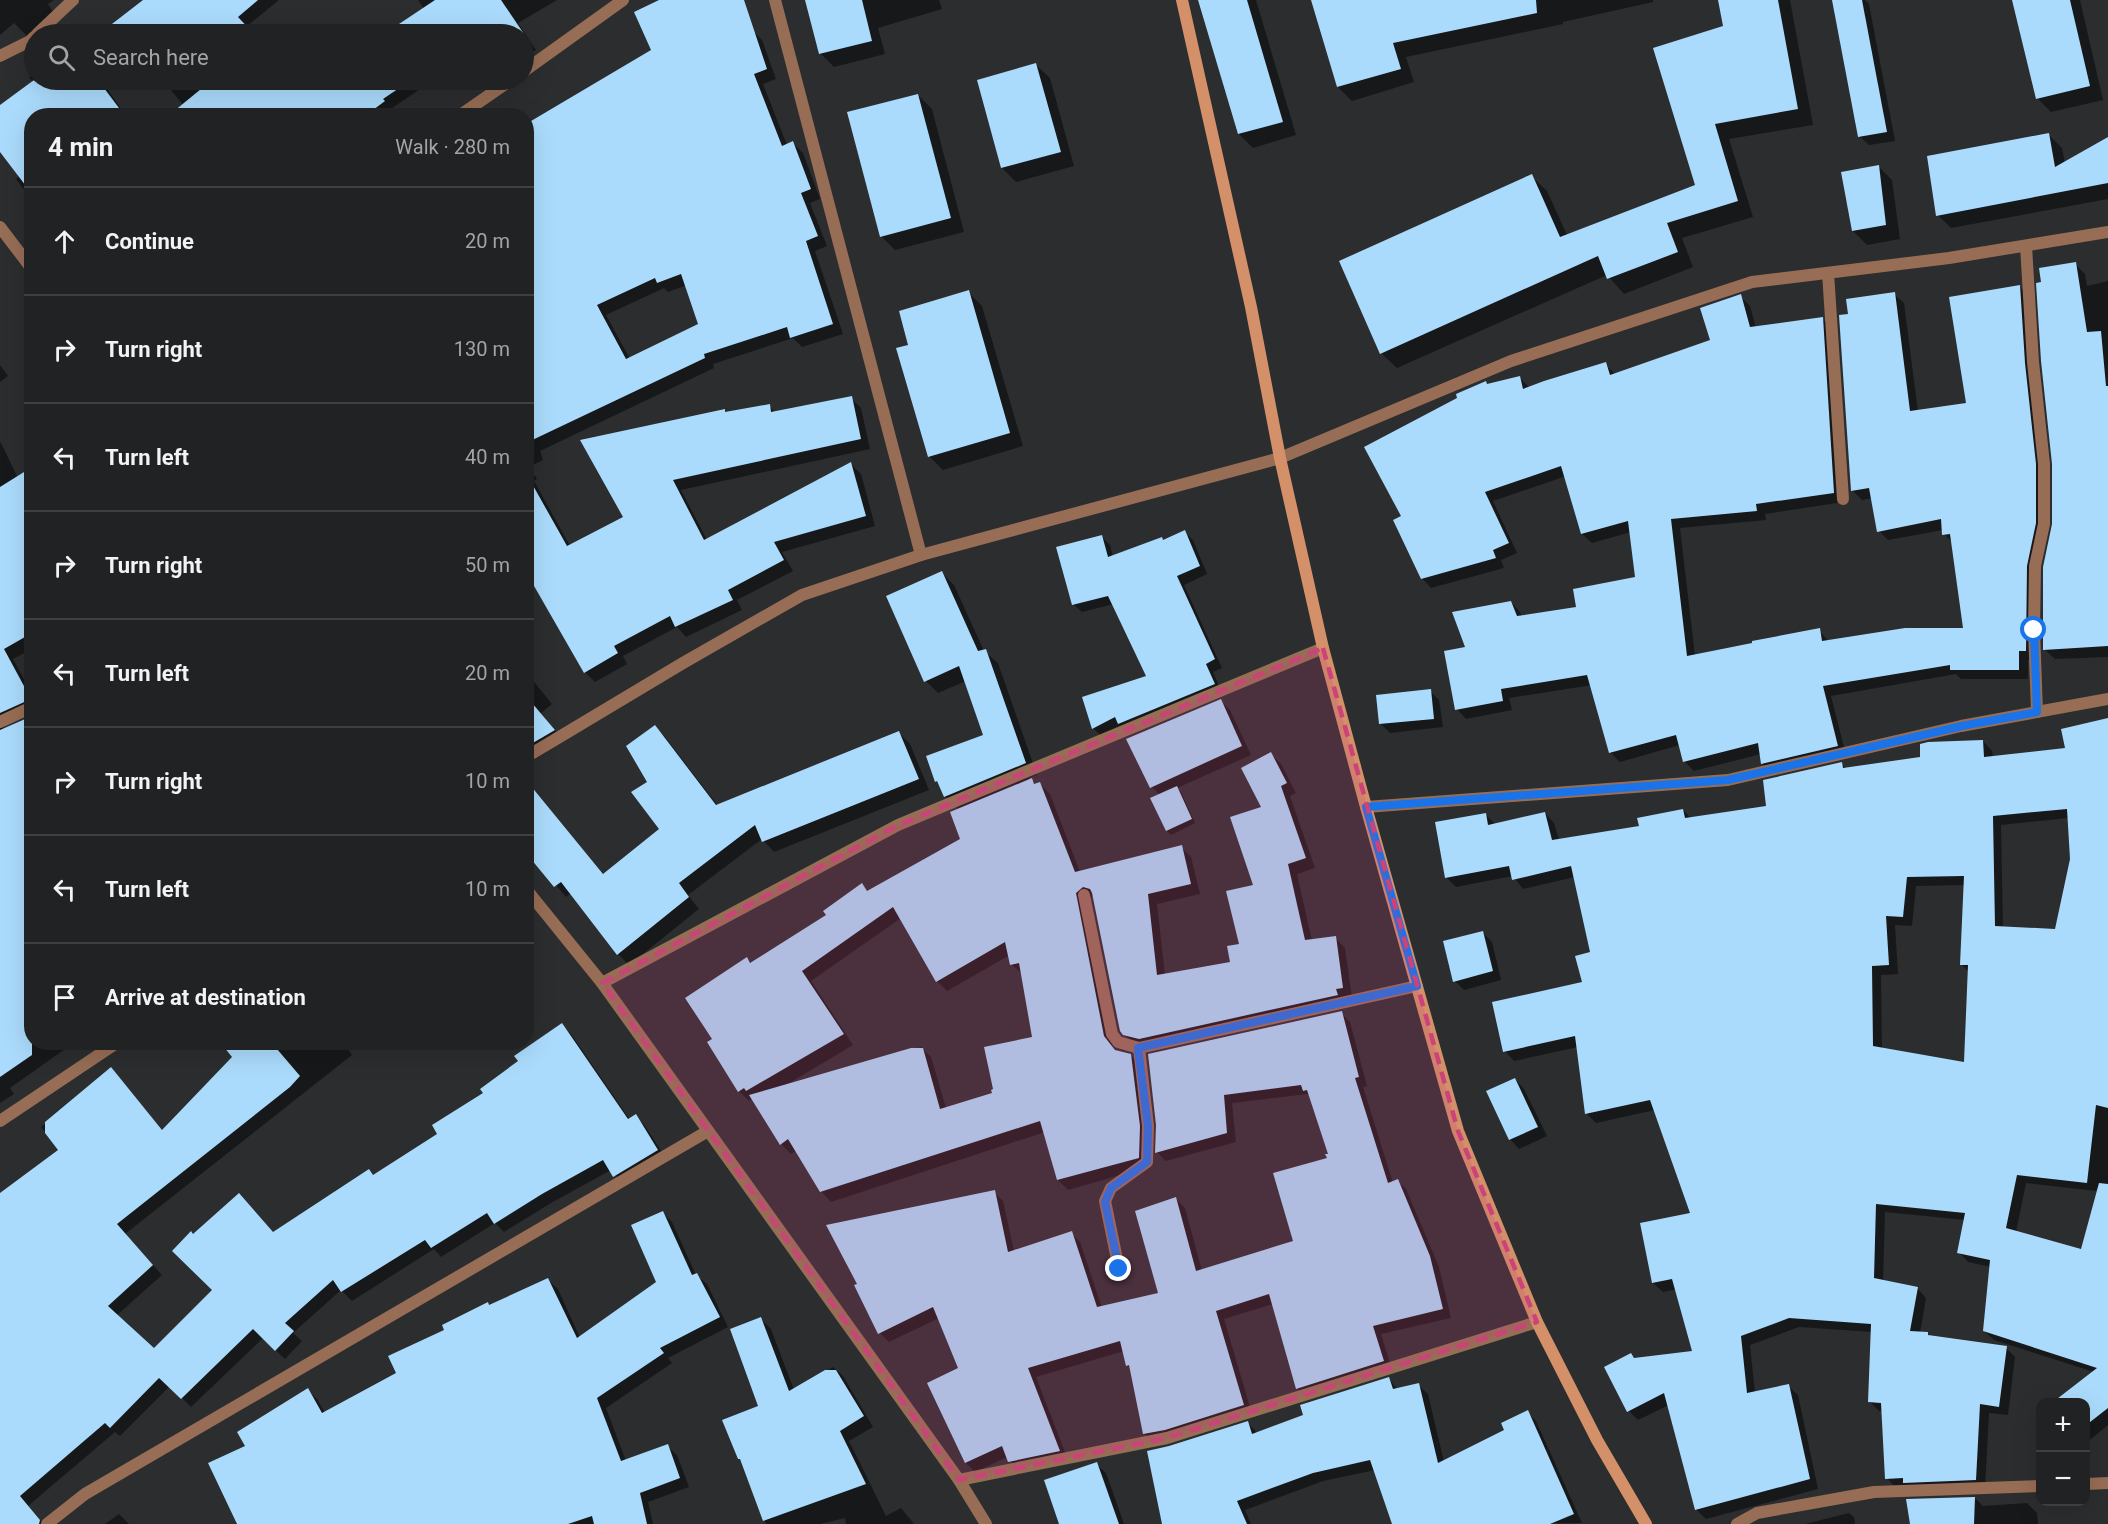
<!DOCTYPE html>
<html lang="en">
<head>
<meta charset="utf-8">
<style>
  :root { --surface:#202223; --page:#282a2b; --text:#f1f3f6; --muted:#a2a4a6; --line:#3d3f41 }
  body { margin:0; font-family:Roboto,sans-serif; background:var(--page); color:var(--text) }
  .controls { position:absolute; right:18px; bottom:18px; display:grid; overflow:hidden; border-radius:12px; box-shadow:0 6px 24px #0002 }
  .controls button { width:54px; height:54px; display:grid; place-items:center; padding:0; border:0; border-bottom:2px solid var(--line); background:var(--surface); color:var(--text); font:30px sans-serif }
  .stop { position:absolute; width:18px; height:18px; margin:-14px; border:4px solid #1a73e8; border-radius:50%; background:#fff }
  .stop.end { background:#1a73e8; border-color:#fff; box-shadow:0 2px 6px #0008 }
  .list { margin:0; padding:0; list-style:none }
  h2 { display:flex; justify-content:space-between; align-items:center; height:78px; margin:0; padding:0 24px; font-size:26px }
  h2 small { font-size:20px; font-weight:400; color:var(--muted) }
  .list li { display:grid; grid-template-columns:39px 1fr auto; gap:18px; align-items:center; box-sizing:border-box; height:108px; padding:0 24px; border-top:2px solid var(--line) }
  .list b { display:block; font-size:22px; white-space:nowrap }
  .list em { font-size:20px; font-style:normal; color:var(--muted) }
  .icon { flex:none; width:33px; height:33px; fill:none; stroke:currentColor; stroke-width:2; stroke-linecap:round; stroke-linejoin:round }
  .map { position:relative; flex:none; width:2108px; height:1524px; overflow:hidden }
  .search { position:absolute; background:var(--surface); box-shadow:0 6px 24px #0002; left:24px; top:24px; width:510px; height:66px; display:flex; align-items:center; gap:15px; box-sizing:border-box; padding:0 21px; border-radius:33px; color:var(--muted); font-size:22px }
  .panel { position:absolute; background:var(--surface); box-shadow:0 6px 24px #0002; left:24px; top:108px; width:510px; height:942px; border-radius:24px }
  .map>svg:first-child { display:block }
  .shadow { fill:#0007; fill-rule:evenodd }
  .building { fill:#abdbfc; fill-rule:evenodd }
  .lines { fill:none; stroke-linecap:round; stroke-linejoin:round }
  .minor { stroke:#976d55; stroke-width:12 }
  .tertiary { stroke:#976d55; stroke-width:12 }
  .secondary { stroke:#d39069; stroke-width:12 }
  .route { stroke:#1a73e8; stroke-width:8 }
  .marked { fill:#cb4379; fill-opacity:0.2; stroke:#cb4379; stroke-width:4.5; stroke-dasharray:12 8; stroke-linejoin:round }
</style>
</head>
<body>
<div class="map">
<svg width="2108" height="1524" viewBox="0 0 2108 1524">
  <rect width="100%" height="100%" fill="#2b2d2f"/>
  <g class="shadow">
    <polygon points="0,0 54,0 48,4 54,13 29,38 14,23 0,35"/>
    <polygon points="147,0 279,0 246,27 253,34 126,34 116,23"/>
    <polygon points="418,0 557,0 518,23 536,50 524,57 524,34 388,34 424,9"/>
    <path d="M663 0H736L752 30 762 40 776 79 763 84 787 145 793 143 803 153 820 199 810 203 827 246 815 251 843 334 802 347 793 338 713 364 714 368 540 451 543 460 529 467 537 479 534 481 570 546 626 518 724 411 727 414 769 406 775 412 851 398 861 408 870 449 681 490 707 540 851 464 861 474 875 526 782 552 793 571 737 600 742 610 686 637 677 627 623 656 627 664 595 682 585 672 532 582 526 586V127L653 51ZM687 285 700 325 630 359 606 315 664 288 668 292Z"/>
    <polygon points="807,0 939,0 942,9 878,28 885,54 834,67 820,53"/>
    <polygon points="1200,0 1256,0 1296,135 1253,148 1239,134"/>
    <polygon points="1312,0 1653,0 1653,2 1563,22 1563,24 1406,57 1414,82 1352,101 1338,87"/>
    <polygon points="1720,0 1790,0 1813,125 1729,139 1753,217 1682,238 1693,267 1624,294 1607,275 1397,368 1381,353 1531,176 1547,191 1567,235 1696,186 1725,27"/>
    <polygon points="1833,0 1865,0 1869,4 1895,141 1869,145 1859,136"/>
    <polygon points="2013,0 2080,0 2103,100 2051,112 2037,98"/>
    <polygon points="1036,65 1050,78 1074,166 1016,182 1002,168"/>
    <polygon points="34,73 34,80 101,80 126,116 32,116 32,200 16,179 20,176 0,150 0,107 33,82 29,77"/>
    <polygon points="163,80 294,80 306,93 324,80 433,80 391,109 393,111 387,116 192,116"/>
    <polygon points="474,80 489,80 480,86"/>
    <polygon points="918,95 932,109 964,232 895,250 881,236"/>
    <polygon points="2048,134 2062,148 2065,163 2108,150 2108,199 1951,228 1938,215"/>
    <polygon points="1878,166 1892,180 1900,239 1867,245 1853,231"/>
    <polygon points="2075,264 2085,274 2087,286 2108,281 2108,657 2055,659 2044,649"/>
    <polygon points="2020,287 2029,297 2045,475 2036,576 2035,660 2028,660 2028,679 1961,679 1956,674 1831,696 1846,755 1771,773 1762,763 1761,754 1694,771 1684,761 1680,745 1620,762 1610,752 1592,685 1509,698 1512,710 1466,719 1457,709 1467,649 1511,602 1520,612 1522,617 1578,608 1636,579 1631,532 1592,543 1582,534 1566,476 1493,501 1517,553 1501,560 1504,568 1431,588 1422,578 1403,517 1459,398 1485,382 1488,385 1520,378 1530,388 1605,364 1615,374 1712,341 1740,296 1750,306 1756,328 1822,319 1832,328 1843,502 1765,514 1766,520 1680,528 1695,656 1819,630 1829,642 1965,629 1953,543 1944,534 1943,530 1888,540 1879,531 1873,498 1862,500 1852,490 1850,315 1894,294 1904,303 1918,412 1968,404"/>
    <polygon points="968,292 982,306 1023,446 943,470 929,456 909,346"/>
    <polygon points="0,365 8,376 0,382"/>
    <polygon points="0,441 18,478 32,571 32,649 13,659 32,694 32,713 6,725 1,732 32,1042 75,1042 10,1088 14,1094 0,1103"/>
    <polygon points="1184,532 1193,540 1207,574 1184,585 1222,668 1213,672 1222,693 1101,736 1093,728 1148,677 1114,604 1082,612 1073,604 1102,537 1110,545 1113,557 1164,541"/>
    <path d="M942 573 954 585 984 651 998 663 1037 775 1029 778 1036 785 1040 784 1050 794 1080 872 1181 847 1191 857 1200 894 1157 904 1165 975 1231 963 1241 945 1254 886 1271 754 1281 764 1296 793 1290 796 1315 868 1297 874 1312 941 1335 938 1345 948 1352 998 1135 1044 1124 1034 1094 897 1092 896 1086 902 1085 908 1113 1047 1117 1052 1131 1056 1141 1066 1148 1167 1068 1190 1058 1180 1045 1132 831 1202 821 1191 797 1150 791 1154 781 1144 753 1098 749 1101 739 1091 714 1040 747 959 752 964 828 915 862 885 868 892 962 840 959 810 945 796 937 781 985 736 966 681 938 693 926 681ZM901 918 937 981 947 991 1010 955 1011 964 1022 974 1034 1038 994 1094 946 1108 931 1057 921 1047 781 1088 853 1045 811 981Z"/>
    <polygon points="526,672 552,704 541,713 564,741 529,763 528,770 534,776 526,782"/>
    <polygon points="1430,691 1439,700 1443,727 1390,733 1381,724"/>
    <polygon points="1221,701 1230,710 1251,755 1177,788 1181,792 1195,823 1171,835 1167,831 1160,795 1152,787"/>
    <path d="M2108 720V1189L2097 1188 2096 1191 2026 1183 2016 1232 2082 1251 2108 1240V1425L2086 1443V1402H2055L2094 1372 1994 1340 1984 1331 1991 1267 1968 1262 1959 1252 1965 1220 1885 1212 1883 1282 1917 1288 1926 1298 1920 1333H1927L1931 1337 2006 1348 2015 1357 2008 1415 1989 1413 1985 1489 1896 1488 1887 1478 1883 1411H1879L1870 1402 1872 1332 1799 1327 1750 1345 1755 1393 1788 1386 1798 1395 1818 1489 1706 1519 1696 1509 1669 1405 1638 1420 1629 1411 1631 1355 1635 1359 1694 1353 1677 1289 1663 1292 1653 1283 1692 1214 1655 1110 1596 1123 1587 1114 1578 1047 1514 1061 1505 1051 1583 983 1592 953 1575 877 1523 889 1513 876 1456 887 1446 877 1486 815 1496 825 1545 813 1554 823 1559 840 1640 827 1683 810 1691 818 1767 807 1841 764 1847 769 1922 758 1983 741 1992 751 1993 758 2067 749ZM2069 818 2072 859 2056 931 2003 928 2001 825ZM1966 885 1962 965 1969 972 1966 1063 1882 1049 1881 975 1898 974 1895 925 1912 926 1916 886Z"/>
    <polygon points="654,727 665,737 718,806 899,733 910,744 929,790 774,852 762,839 688,895 699,909 629,965 618,954 571,893 566,897 526,850 547,808 604,875 661,829 649,782"/>
    <polygon points="1483,933 1492,942 1501,980 1464,990 1455,981"/>
    <polygon points="1341,1013 1350,1022 1367,1086 1363,1087 1393,1183 1397,1180 1406,1189 1439,1267 1451,1318 1381,1334 1392,1370 1306,1397 1297,1388 1273,1304 1224,1319 1252,1414 1154,1443 1145,1434 1131,1368 1128,1365 1124,1351 1036,1377 1068,1460 1019,1470 1007,1457 975,1472 966,1463 929,1384 960,1369 939,1318 889,1342 880,1333 994,1192 1003,1201 1014,1251 1071,1233 1080,1242 1102,1308 1159,1294 1176,1199 1185,1208 1202,1271 1295,1242 1329,1155 1311,1097 1308,1094 1232,1103 1236,1142 1166,1161 1157,1152 1158,1125"/>
    <polygon points="562,1025 571,1034 630,1120 636,1116 645,1126 667,1160 624,1185 611,1170 551,1203 504,1232 495,1223 441,1257 434,1249 352,1301 341,1290 293,1333 302,1341 285,1359 263,1338 191,1407 170,1386 120,1436 115,1432 28,1506 42,1522 40,1524 0,1524 0,1195 61,1151 41,1127 111,1070 163,1131 234,1057 222,1042 343,1042 352,1055 125,1234 162,1275 116,1316 154,1350 214,1291 193,1236 274,1233 374,1176 440,1135"/>
    <polygon points="1515,1079 1524,1089 1547,1136 1519,1149 1510,1139"/>
    <polygon points="663,1213 672,1222 696,1275 707,1284 728,1327 668,1358 672,1363 606,1408 626,1461 667,1446 677,1455 689,1487 648,1502 653,1524 234,1524 238,1523 247,1447 307,1390 317,1399 325,1413 397,1374 446,1330 490,1306 548,1280 558,1289 580,1338 658,1283"/>
    <polygon points="761,1319 771,1329 794,1390 833,1367 843,1376 873,1427 849,1441 886,1516 901,1508 914,1524 846,1524 845,1518 820,1524 766,1524 743,1462 739,1459 760,1407"/>
    <polygon points="1389,1379 1398,1390 1418,1385 1428,1394 1444,1462 1506,1431 1527,1412 1536,1421 1582,1523 1393,1524 1375,1470 1323,1481 1245,1510 1251,1524 1163,1524 1170,1447 1248,1423 1258,1434 1305,1416"/>
    <polygon points="1096,1464 1106,1473 1124,1524 1060,1524"/>
    <polygon points="1975,1498 1983,1506 2027,1503 2037,1513 2038,1524 1912,1524"/>
    <polygon points="1849,1513 1854,1517 1855,1524 1805,1524"/>
    <polygon points="119,1514 129,1524 105,1524"/>
  </g>
  <g class="building">
    <polygon points="143,0 258,0 238,17 254,34 99,34"/>
    <polygon points="435,0 501,0 524,34 384,34"/>
    <path d="M659 0H744L767 69 754 74 782 146 793 141 811 189 801 193 818 236 806 241 833 324 790 338 787 327 704 354 705 358 526 443V124L651 50 634 12ZM681 274 698 324 626 359 597 305 655 278 657 283Z"/>
    <polygon points="805,0 862,0 872,41 819,54"/>
    <polygon points="1198,0 1247,0 1283,122 1238,134"/>
    <polygon points="1311,0 1536,0 1537,13 1393,43 1401,69 1337,87"/>
    <polygon points="1718,0 1778,0 1798,109 1715,124 1738,201 1667,223 1678,252 1607,279 1598,256 1380,354 1339,261 1532,174 1560,237 1695,185 1653,48 1723,26"/>
    <polygon points="1832,0 1862,0 1887,132 1858,137"/>
    <polygon points="2012,0 2070,0 2090,86 2036,99"/>
    <polygon points="1036,63 1061,152 1001,168 977,80"/>
    <polygon points="34,80 98,80 125,116 32,116 32,194 0,152 0,105"/>
    <polygon points="212,80 411,80 383,99 385,101 365,116 168,116"/>
    <polygon points="918,94 951,218 880,237 847,112"/>
    <polygon points="2049,133 2055,167 2108,137 2108,183 1936,216 1927,156"/>
    <polygon points="1879,165 1886,225 1852,231 1841,172"/>
    <polygon points="2076,262 2087,332 2101,331 2106,386 2108,386 2108,646 2043,650 2043,567 2052,524 2052,464 2041,361 2036,283 2041,282 2039,268"/>
    <polygon points="2020,285 2025,363 2036,464 2036,523 2027,566 2026,651 2019,651 2019,670 1950,670 1950,665 1823,686 1838,746 1761,764 1758,743 1683,762 1676,735 1609,753 1587,675 1501,689 1503,701 1455,710 1444,651 1465,647 1452,612 1511,601 1517,616 1576,607 1573,589 1635,577 1628,521 1581,534 1561,466 1485,492 1509,543 1493,550 1496,558 1421,579 1393,520 1401,516 1364,447 1457,398 1456,394 1486,381 1487,384 1520,376 1523,389 1544,381 1606,362 1610,375 1710,340 1700,308 1741,294 1750,327 1823,317 1834,493 1756,504 1757,511 1671,519 1687,656 1752,643 1752,641 1820,628 1822,641 1905,628 1963,628 1950,534 1942,535 1941,519 1877,532 1869,488 1851,491 1839,315 1848,314 1846,299 1895,292 1910,411 1966,403 1949,297"/>
    <polygon points="969,290 1010,433 928,457 896,348 908,345 899,311"/>
    <polygon points="852,396 861,439 673,480 704,540 851,462 866,516 774,542 784,560 728,590 733,600 675,627 670,616 614,646 618,653 584,673 526,572 526,473 567,546 623,517 580,440 725,409 725,412 770,404 771,412"/>
    <polygon points="32,467 32,633 4,649 31,699 0,713 0,487"/>
    <polygon points="1185,530 1200,566 1177,576 1215,659 1206,664 1215,684 1118,724 1115,717 1092,729 1082,697 1146,676 1108,596 1072,605 1056,547 1102,535 1108,557 1162,537 1163,540"/>
    <polygon points="942,571 978,651 986,649 1026,763 944,797 937,781 935,782 926,756 983,735 959,666 924,682 886,596"/>
    <polygon points="1431,689 1434,719 1379,724 1376,695"/>
    <polygon points="526,696 555,730 526,747"/>
    <polygon points="1221,699 1242,746 1150,788 1126,739"/>
    <polygon points="32,716 32,1055 0,1077 0,730"/>
    <path d="M2108 718V1108L2096 1105 2087 1183 2017 1175 2006 1228 2081 1249 2099 1183 2108 1184V1408L2085 1426V1402H2053L2097 1368 1983 1331 1990 1260 1957 1253 1965 1213 1876 1204 1874 1278 1918 1287 1910 1331 1928 1332V1335L2007 1346 1999 1407 1980 1404 1976 1480 1903 1483V1478L1885 1479 1881 1403 1868 1402 1871 1324 1789 1318 1741 1336 1747 1393 1789 1384 1810 1479 1695 1510 1664 1393 1627 1412 1604 1367 1631 1353 1634 1358 1692 1351 1672 1279 1652 1283 1640 1223 1690 1213 1650 1100 1585 1114 1575 1036 1503 1052 1492 1002 1582 982 1575 956 1590 952 1571 866 1512 880 1509 866 1445 878 1435 822 1486 813 1488 825 1545 812 1552 840 1639 826 1637 818 1683 809 1685 818 1766 806 1763 780 1842 762 1843 768 1920 757V744L1928 742 1983 740 1984 757 2065 748 2061 729ZM2067 809 2070 859 2055 929 1995 926 1993 816ZM1964 876 1960 965H1968L1964 1062 1873 1046 1872 966 1889 965 1886 916 1903 917 1907 877Z"/>
    <polygon points="655,725 716,805 899,731 919,779 762,842 755,825 679,883 689,897 617,955 561,882 554,887 526,853 526,780 603,874 659,829 631,792 647,782 626,746"/>
    <polygon points="1271,752 1287,783 1281,786 1306,858 1288,864 1305,940 1336,936 1343,988 1336,989 1338,995 1139,1039 1123,1035 1120,1031 1092,893 1090,889 1083,887 1076,893 1104,1036 1115,1050 1131,1054 1140,1126 1139,1158 1057,1180 1040,1121 820,1192 788,1139 780,1145 749,1095 911,1048 923,1048 940,1109 992,1093 991,1090 993,1089 984,1047 1032,1037 1019,963 1010,965 1005,942 936,982 893,907 802,971 844,1034 746,1091 744,1088 738,1092 707,1042 712,1039 685,998 747,957 750,963 826,915 823,911 862,883 867,891 960,839 950,812 1032,778 1034,784 1040,782 1075,872 1182,845 1191,884 1148,894 1157,975 1230,962 1227,946 1239,944 1226,891 1253,885 1230,817 1261,807 1241,768"/>
    <polygon points="1177,786 1192,819 1166,831 1150,798"/>
    <polygon points="1483,931 1493,971 1453,982 1443,941"/>
    <polygon points="1342,1011 1359,1077 1355,1078 1388,1183 1398,1179 1430,1256 1443,1309 1373,1326 1384,1361 1296,1389 1269,1294 1216,1311 1244,1405 1165,1430 1143,1434 1129,1365 1126,1366 1120,1341 1028,1368 1060,1451 1008,1462 1002,1446 965,1463 927,1383 958,1368 933,1307 878,1334 854,1285 857,1284 826,1225 995,1190 1008,1252 1072,1231 1097,1307 1158,1293 1135,1211 1176,1197 1196,1271 1293,1241 1273,1173 1327,1158 1325,1154 1328,1154 1307,1090 1303,1091 1301,1085 1224,1095 1227,1133 1155,1153 1156,1125 1148,1054"/>
    <polygon points="562,1023 628,1119 636,1114 658,1150 613,1177 603,1160 542,1194 494,1224 487,1213 431,1248 425,1240 341,1292 333,1280 285,1323 294,1331 275,1351 253,1329 181,1399 159,1378 110,1428 105,1423 20,1496 40,1520 39,1524 0,1524 0,1193 58,1150 45,1133 45,1122 111,1067 162,1130 232,1057 220,1042 271,1042 300,1076 290,1087 117,1224 153,1265 108,1306 154,1348 212,1290 172,1251 191,1231 193,1234 239,1193 273,1232 369,1169 373,1175 437,1134 432,1125 483,1093 480,1089 518,1061 514,1056"/>
    <polygon points="1515,1078 1538,1127 1509,1140 1486,1091"/>
    <polygon points="663,1211 692,1275 697,1273 720,1317 660,1348 664,1353 597,1398 621,1461 668,1444 680,1478 640,1493 647,1524 594,1524 592,1516 568,1524 237,1524 208,1463 245,1446 237,1432 308,1388 322,1413 396,1373 388,1356 444,1330 442,1325 488,1302 489,1305 548,1278 577,1338 656,1282 631,1225"/>
    <polygon points="761,1317 789,1391 825,1370 836,1370 864,1416 840,1431 866,1484 763,1521 740,1459 738,1459 722,1420 758,1406 730,1329"/>
    <polygon points="1389,1377 1393,1389 1419,1383 1438,1463 1504,1430 1501,1423 1528,1410 1574,1514 1550,1524 1392,1524 1370,1460 1313,1473 1237,1501 1247,1524 1162,1524 1147,1451 1169,1446 1248,1421 1252,1434 1303,1415 1300,1405"/>
    <polygon points="1097,1462 1119,1524 1059,1524 1044,1480"/>
    <polygon points="1975,1497 1974,1524 1910,1524 1906,1499"/>
  </g>
  <g class="lines">
    <g class="minor">
      <polyline points="775,0 921,555"/>
      <polyline points="37,34 73,0"/>
      <polyline points="0,56 30,41 34,37"/>
      <polyline points="524,71 623,0"/>
      <polyline points="459,116 511,80"/>
      <polyline points="2026,246 2033,362 2044,464 2044,524 2035,566 2034,630 2037,712"/>
      <polyline points="1828,273 1843,499"/>
      <polyline points="0,722 32,707"/>
      <polyline points="526,757 683,663 802,595 921,555 1280,458 1511,361 1752,282 1949,258 2108,232"/>
      <polyline points="1366,807 1728,780 1961,726 2108,699"/>
      <polyline points="1084,895 1112,1034 1118,1042 1139,1048"/>
      <polyline points="602,983 898,825 1323,648"/>
      <polyline points="0,1121 118,1042"/>
      <polyline points="1119,1269 1105,1201 1111,1188 1147,1162 1148,1126 1139,1048 1417,986"/>
      <polyline points="959,1480 1167,1438 1537,1322"/>
      <polyline points="2086,1484 2108,1483"/>
      <polyline points="47,1524 85,1494 708,1131"/>
      <polyline points="1737,1524 1757,1513 1874,1492 2040,1486"/>
    </g>
    <g class="tertiary">
      <polyline points="0,227 32,269"/>
      <polyline points="526,889 602,983 959,1480 986,1524"/>
    </g>
    <polyline class="secondary" points="1182,0 1251,307 1280,458 1323,648 1366,807 1458,1131 1537,1322 1597,1440 1646,1524"/>
  </g>
  <g class="lines">
    <polyline class="route" points="1119,1269 1105,1202 1111,1188 1147,1162 1148,1126 1138,1048 1417,986 1366,807 1728,780 1962,726 2037,712 2034,630"/>
  </g>
  <path class="marked" d="M1323 648 1458 1131 1537 1322 1167 1438 959 1480 602 983 898 825Z"/>
</svg>
<div class="controls">
<button>+</button>
<button>−</button>
</div>
<div class="stop" style="left:2034px;top:630px"></div>
<div class="stop end" style="left:1119px;top:1269px"></div>
<div class="search"><svg class="icon" aria-label="search" viewBox="0 0 24 24"><circle cx="10" cy="10" r="6"/><path d="M15 15l6 6"/></svg>Search here</div>
<section class="panel">
<h2>4 min<small>Walk · 280 m</small></h2>
<ul class="list">
<li><svg class="icon" aria-label="ahead" viewBox="0 0 24 24"><path d="M12 20V5M6 11l6-6 6 6"/></svg><div><b>Continue</b></div><em>20 m</em></li>
<li><svg class="icon" aria-label="right" viewBox="0 0 24 24"><path d="M7 20v-9h11M14 6l5 5-5 5"/></svg><div><b>Turn right</b></div><em>130 m</em></li>
<li><svg class="icon" aria-label="left" viewBox="0 0 24 24"><path d="M17 20v-9H6M10 6l-5 5 5 5"/></svg><div><b>Turn left</b></div><em>40 m</em></li>
<li><svg class="icon" aria-label="right" viewBox="0 0 24 24"><path d="M7 20v-9h11M14 6l5 5-5 5"/></svg><div><b>Turn right</b></div><em>50 m</em></li>
<li><svg class="icon" aria-label="left" viewBox="0 0 24 24"><path d="M17 20v-9H6M10 6l-5 5 5 5"/></svg><div><b>Turn left</b></div><em>20 m</em></li>
<li><svg class="icon" aria-label="right" viewBox="0 0 24 24"><path d="M7 20v-9h11M14 6l5 5-5 5"/></svg><div><b>Turn right</b></div><em>10 m</em></li>
<li><svg class="icon" aria-label="left" viewBox="0 0 24 24"><path d="M17 20v-9H6M10 6l-5 5 5 5"/></svg><div><b>Turn left</b></div><em>10 m</em></li>
<li><svg class="icon" aria-label="arrive" viewBox="0 0 24 24"><path d="M6 21V4h12l-3 4 3 4H6"/></svg><div><b>Arrive at destination</b></div></li>
</ul>
</section>
</div>
</body>
</html>
